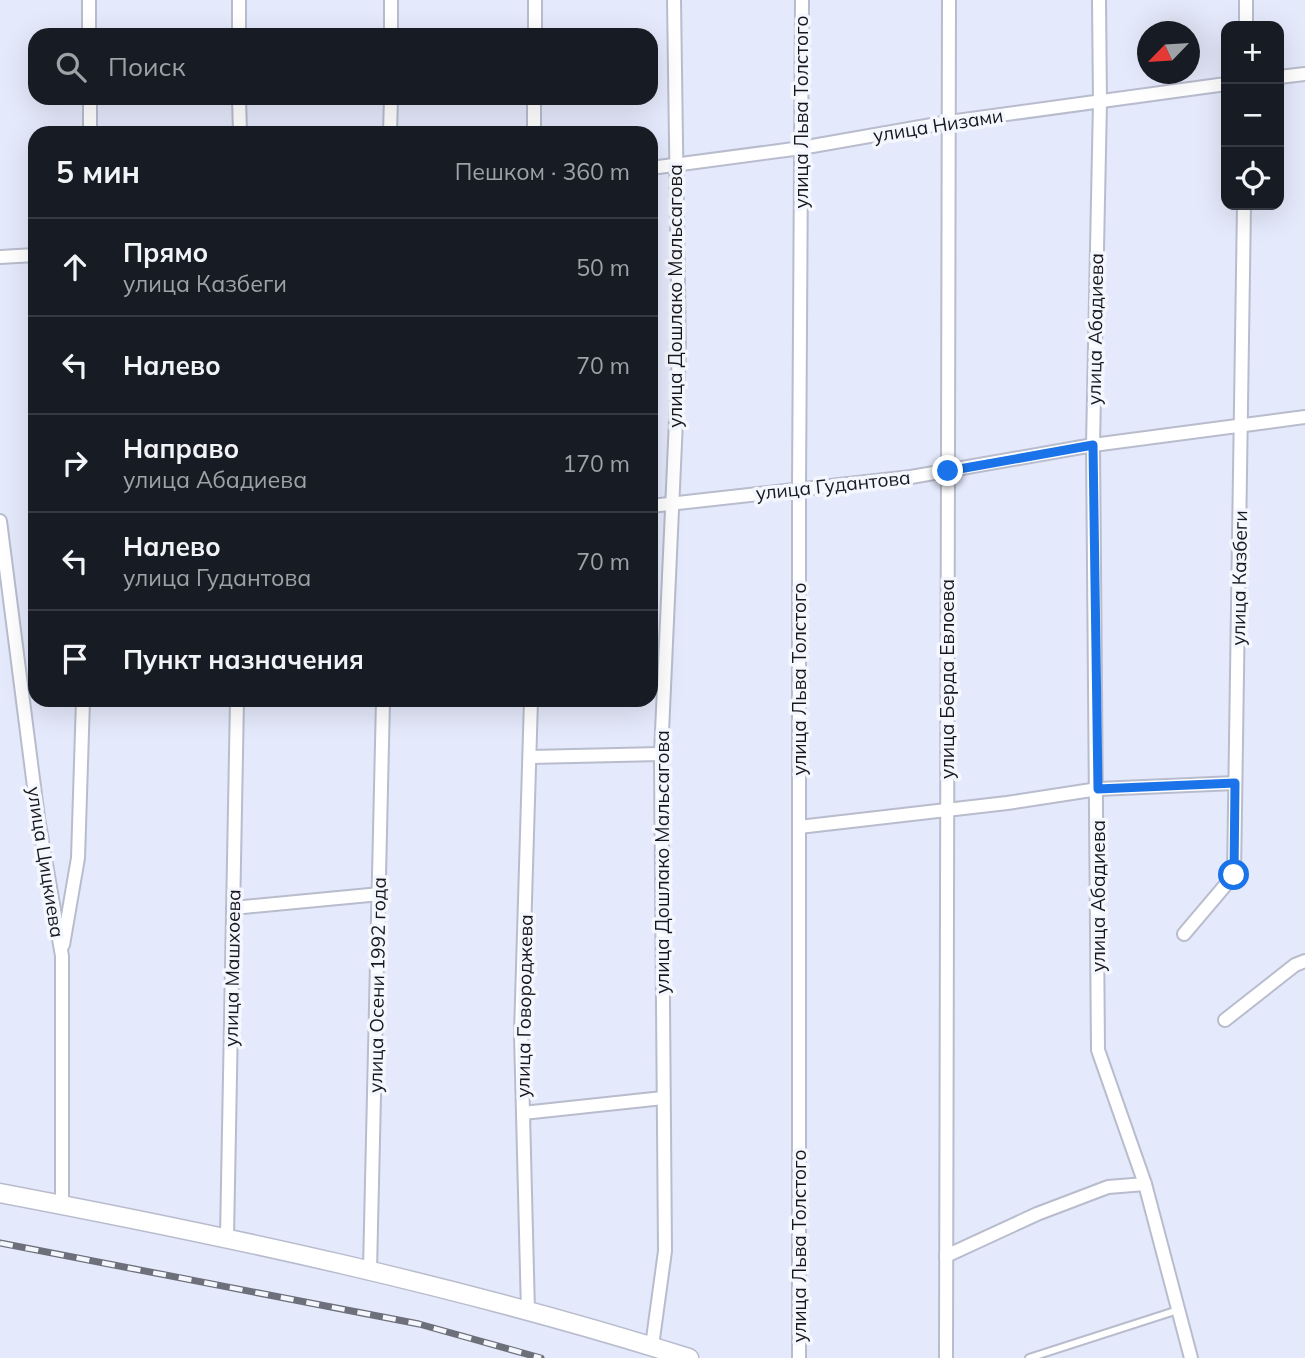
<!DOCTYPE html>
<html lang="ru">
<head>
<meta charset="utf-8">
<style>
  :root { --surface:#171b24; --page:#242831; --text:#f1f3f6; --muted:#9ea1a6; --line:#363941 }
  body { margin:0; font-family:Mulish,sans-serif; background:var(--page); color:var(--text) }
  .controls { position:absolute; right:21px; top:21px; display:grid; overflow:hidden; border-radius:14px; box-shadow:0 7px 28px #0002 }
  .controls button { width:63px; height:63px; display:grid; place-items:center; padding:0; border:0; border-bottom:2px solid var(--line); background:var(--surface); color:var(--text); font:35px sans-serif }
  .compass { position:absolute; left:1137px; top:21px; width:63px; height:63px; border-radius:50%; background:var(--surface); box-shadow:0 7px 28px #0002; rotate:245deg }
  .stop { position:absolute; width:21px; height:21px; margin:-16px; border:5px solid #1a73e8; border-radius:50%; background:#fff }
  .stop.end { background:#1a73e8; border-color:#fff; box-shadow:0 2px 7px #0008 }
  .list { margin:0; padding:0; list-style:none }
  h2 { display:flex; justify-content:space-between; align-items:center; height:91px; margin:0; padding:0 28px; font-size:30px }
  h2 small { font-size:23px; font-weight:400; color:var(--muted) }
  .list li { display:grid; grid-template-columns:46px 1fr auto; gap:21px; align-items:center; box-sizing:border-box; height:98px; padding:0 28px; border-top:2px solid var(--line) }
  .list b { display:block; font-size:26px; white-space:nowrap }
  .list p { margin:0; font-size:23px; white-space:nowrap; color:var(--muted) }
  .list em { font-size:23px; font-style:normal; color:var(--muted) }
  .icon { flex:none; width:38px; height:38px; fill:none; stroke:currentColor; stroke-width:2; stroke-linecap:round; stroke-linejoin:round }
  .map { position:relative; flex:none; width:1305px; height:1358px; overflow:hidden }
  .search { position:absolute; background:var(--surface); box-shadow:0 7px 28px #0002; left:28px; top:28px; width:630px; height:77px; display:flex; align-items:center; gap:18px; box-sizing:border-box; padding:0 24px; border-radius:21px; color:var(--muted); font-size:26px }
  .panel { position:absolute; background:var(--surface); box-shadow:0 7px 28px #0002; left:28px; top:126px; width:630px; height:581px; border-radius:21px }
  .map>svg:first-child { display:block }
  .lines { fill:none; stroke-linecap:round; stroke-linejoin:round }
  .lane-casing { stroke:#b8bccd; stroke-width:10 }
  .street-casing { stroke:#b8bccd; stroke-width:16 }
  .secondary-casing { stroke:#b8bccd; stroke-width:21 }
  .lane { stroke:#fff; stroke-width:6 }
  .street { stroke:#fff; stroke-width:12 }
  .secondary { stroke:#fff; stroke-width:18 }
  .rail-casing { stroke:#6d6f7a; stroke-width:7 }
  .rail { stroke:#f5f7fe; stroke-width:4.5; stroke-dasharray:13; stroke-linecap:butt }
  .route { stroke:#1a73e8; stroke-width:9 }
  .labels { text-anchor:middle; stroke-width:7; stroke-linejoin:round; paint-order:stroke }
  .street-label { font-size:19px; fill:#17181e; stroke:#f5f7fe }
</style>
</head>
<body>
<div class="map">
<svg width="1305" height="1358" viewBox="0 0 1305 1358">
  <rect width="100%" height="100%" fill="#e4e9fb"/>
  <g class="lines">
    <g class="lane-casing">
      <polyline id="lane" points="1029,1358 1178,1310"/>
    </g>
    <g class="street-casing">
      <g id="street">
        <polyline points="89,0 89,35"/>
        <polyline points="239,0 239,35"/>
        <polyline points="1099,0 1100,102 1093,445 1098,1050 1145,1184 1191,1358"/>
        <polyline points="1246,26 1246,0"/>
        <polyline points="391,35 391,0"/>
        <polyline points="535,35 535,0"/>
        <polyline points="1279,77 1305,74"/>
        <polyline points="90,98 90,133"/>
        <polyline points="239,98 240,133"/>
        <polyline points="390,133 391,98"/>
        <polyline points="534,133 534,98"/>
        <polyline points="651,168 801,148 949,122 1226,84"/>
        <polyline points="0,257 35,255"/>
        <polyline points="651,506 911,477 1093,445 1305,417"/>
        <polyline points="0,521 38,818 62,956 62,1205"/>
        <polyline points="530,757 661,754"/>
        <polyline points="799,827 1007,803 1098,789 1235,783"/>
        <polyline points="233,908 380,894"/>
        <polyline points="1184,934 1234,875 1244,205"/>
        <polyline points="63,945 78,858 83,700"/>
        <polyline points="1225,1020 1295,965 1305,961"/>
        <polyline points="523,1113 663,1098"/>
        <polyline points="227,1237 237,700"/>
        <polyline points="946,1256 1037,1214 1108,1187 1145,1184"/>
        <polyline points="370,1270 383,700"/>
        <polyline points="528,1312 521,1034 531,700"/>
        <polyline points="652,1346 665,1251 661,754 679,354 674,0"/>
        <polyline points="799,1358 799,490 802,0"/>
        <polyline points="946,1358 949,0"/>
      </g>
    </g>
    <g class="secondary-casing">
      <path id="secondary" d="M0 1193C232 1237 464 1287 689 1358"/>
    </g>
    <use href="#lane" class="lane"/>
    <use href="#street" class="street"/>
    <use href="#secondary" class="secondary"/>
    <g class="rail-casing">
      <polyline id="rail" points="0,1243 419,1324 541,1358"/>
    </g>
    <use href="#rail" class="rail"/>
  </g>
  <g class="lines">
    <polyline class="route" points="948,471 1093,445 1098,789 1235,783 1234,875"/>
  </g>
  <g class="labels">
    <g class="street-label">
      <text transform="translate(801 112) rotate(-90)" y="7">улица Льва Толстого</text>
      <text transform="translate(938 125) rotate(-9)" y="7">улица Низами</text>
      <text transform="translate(675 296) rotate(-90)" y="7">улица Дошлако Мальсагова</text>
      <text transform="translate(1095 329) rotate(-89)" y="7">улица Абадиева</text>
      <text transform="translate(833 485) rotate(-6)" y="7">улица Гудантова</text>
      <text transform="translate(1239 578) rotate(-89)" y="7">улица Казбеги</text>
      <text transform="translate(799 679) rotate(-90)" y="7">улица Льва Толстого</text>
      <text transform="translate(947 679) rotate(-90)" y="7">улица Берда Евлоева</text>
      <text transform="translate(46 862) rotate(81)" y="7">улица Цицкиева</text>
      <text transform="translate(662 862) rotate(-90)" y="7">улица Дошлако Мальсагова</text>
      <text transform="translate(1098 896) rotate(-90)" y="7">улица Абадиева</text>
      <text transform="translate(232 968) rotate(-89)" y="7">улица Машхоева</text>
      <text transform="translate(377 985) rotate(-89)" y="7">улица Осени 1992 года</text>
      <text transform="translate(524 1006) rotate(-89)" y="7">улица Говороджева</text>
      <text transform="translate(799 1246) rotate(-90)" y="7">улица Льва Толстого</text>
    </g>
  </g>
</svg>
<div class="controls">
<button>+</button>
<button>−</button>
<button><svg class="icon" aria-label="locate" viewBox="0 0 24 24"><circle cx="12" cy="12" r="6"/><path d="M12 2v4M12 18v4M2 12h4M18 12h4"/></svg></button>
</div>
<svg class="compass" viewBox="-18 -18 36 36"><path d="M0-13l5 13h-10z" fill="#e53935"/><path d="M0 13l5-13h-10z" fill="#9ea1a6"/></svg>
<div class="stop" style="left:1234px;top:875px"></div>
<div class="stop end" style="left:948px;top:471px"></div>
<div class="search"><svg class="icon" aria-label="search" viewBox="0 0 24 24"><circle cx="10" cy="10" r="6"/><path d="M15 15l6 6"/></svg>Поиск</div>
<section class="panel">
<h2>5 мин<small>Пешком · 360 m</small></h2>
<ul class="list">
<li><svg class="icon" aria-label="ahead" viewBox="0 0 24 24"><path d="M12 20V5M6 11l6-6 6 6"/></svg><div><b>Прямо</b><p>улица Казбеги</p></div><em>50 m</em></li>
<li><svg class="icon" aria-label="left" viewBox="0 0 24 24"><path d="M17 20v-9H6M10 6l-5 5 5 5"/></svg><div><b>Налево</b></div><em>70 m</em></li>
<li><svg class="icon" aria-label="right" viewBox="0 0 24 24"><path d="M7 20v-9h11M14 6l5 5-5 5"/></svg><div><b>Направо</b><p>улица Абадиева</p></div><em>170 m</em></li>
<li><svg class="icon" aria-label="left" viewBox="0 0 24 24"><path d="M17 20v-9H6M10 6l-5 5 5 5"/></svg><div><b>Налево</b><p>улица Гудантова</p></div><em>70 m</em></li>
<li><svg class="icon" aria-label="arrive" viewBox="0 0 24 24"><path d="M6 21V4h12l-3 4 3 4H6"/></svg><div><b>Пункт назначения</b></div></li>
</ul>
</section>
</div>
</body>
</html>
